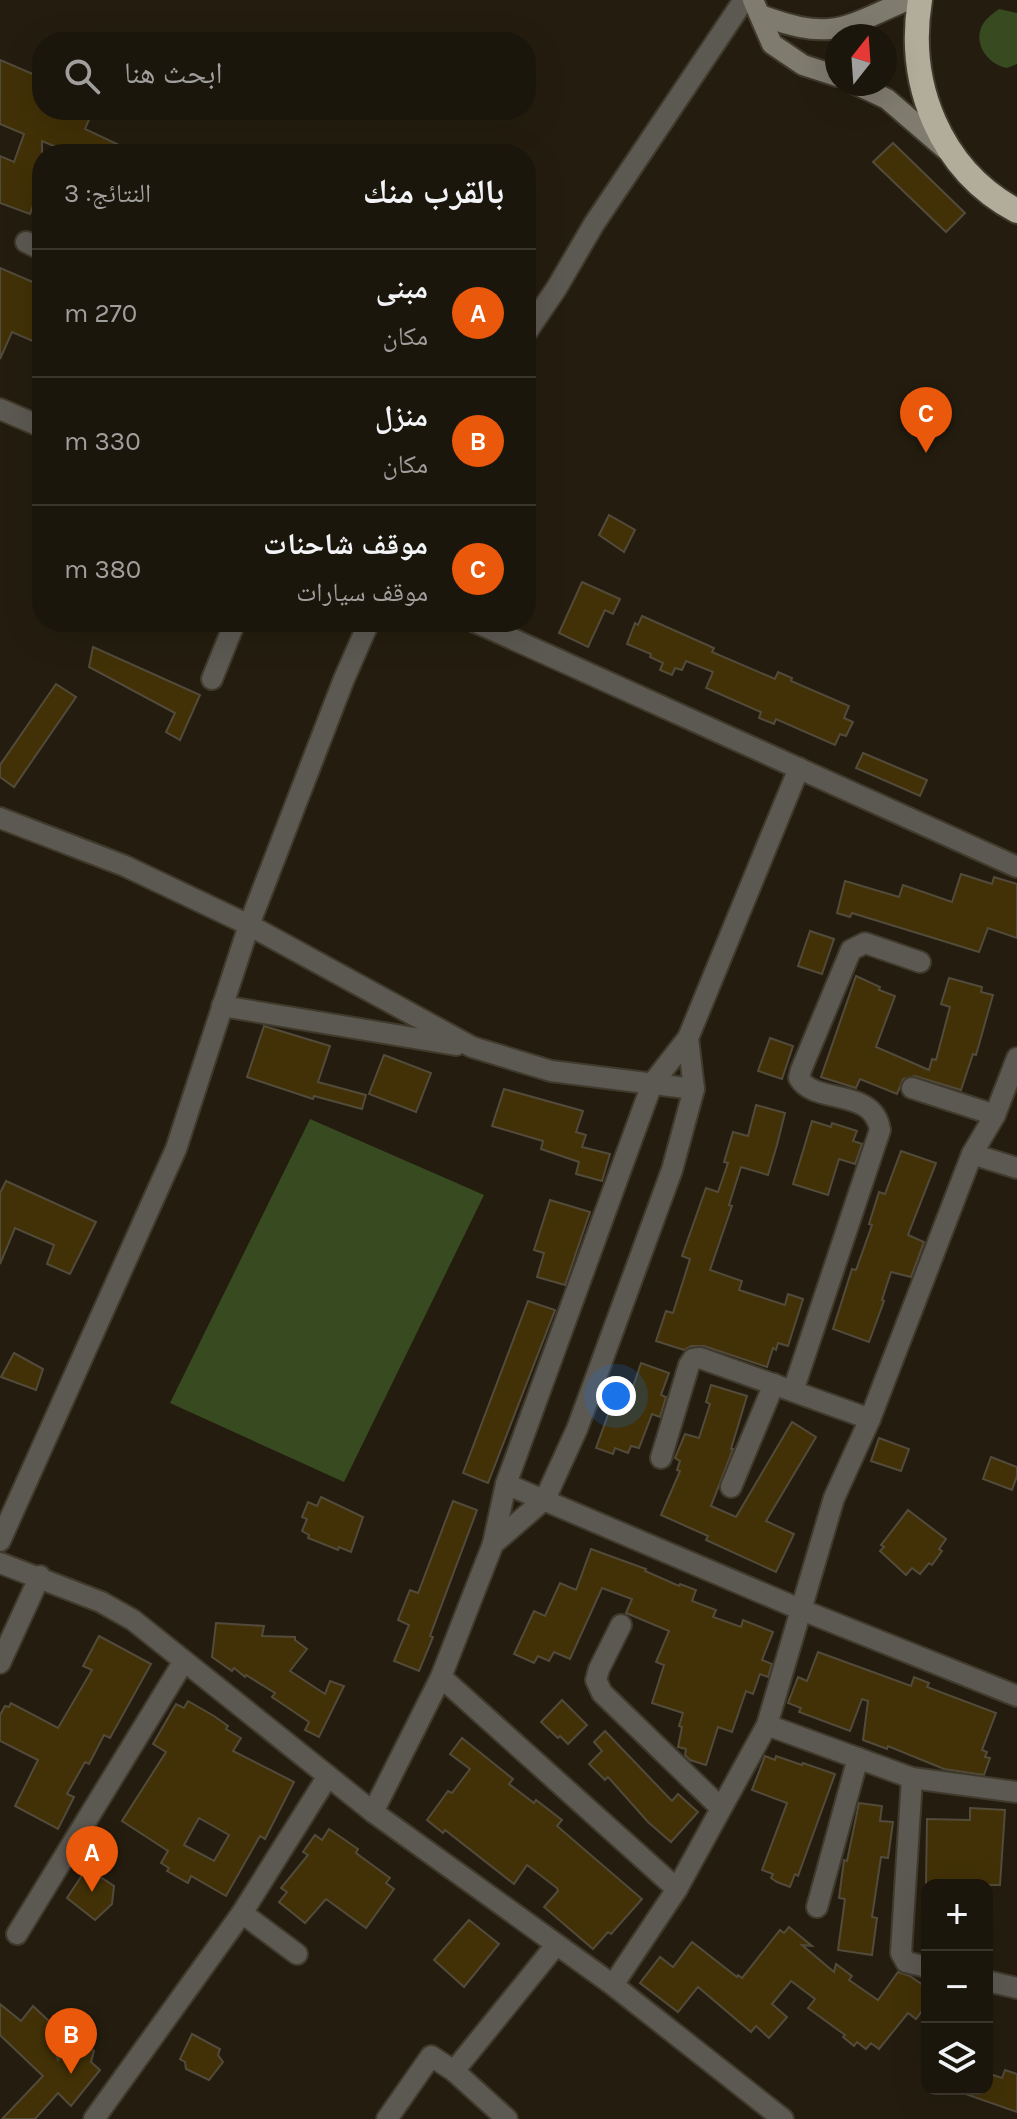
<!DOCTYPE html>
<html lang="ar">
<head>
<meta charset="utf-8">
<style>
  :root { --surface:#1b160b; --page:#241f14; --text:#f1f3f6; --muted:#a09f9d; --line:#39352c; --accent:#ea580c }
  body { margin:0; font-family:Karla,"Noto Naskh Arabic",sans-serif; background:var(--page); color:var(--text); direction:rtl }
  .controls { position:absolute; right:24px; bottom:24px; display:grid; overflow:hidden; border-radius:16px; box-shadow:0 8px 32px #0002 }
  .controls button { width:72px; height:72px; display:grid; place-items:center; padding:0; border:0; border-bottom:2px solid var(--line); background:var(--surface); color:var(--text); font:40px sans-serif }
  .compass { position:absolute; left:825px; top:24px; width:72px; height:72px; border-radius:50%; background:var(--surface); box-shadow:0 8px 32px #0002; rotate:17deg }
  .you { position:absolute; left:616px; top:1396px; width:28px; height:28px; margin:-20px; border:6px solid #fff; border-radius:50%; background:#1a73e8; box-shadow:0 0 0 12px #1a73e833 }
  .badge { display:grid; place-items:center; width:52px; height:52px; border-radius:50%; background:var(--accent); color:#fff; font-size:26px; font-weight:700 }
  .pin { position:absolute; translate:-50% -66px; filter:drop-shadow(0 2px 4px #0008) }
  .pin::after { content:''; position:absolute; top:42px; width:28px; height:24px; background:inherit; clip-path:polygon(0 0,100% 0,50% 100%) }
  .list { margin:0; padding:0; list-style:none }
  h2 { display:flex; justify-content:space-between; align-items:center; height:104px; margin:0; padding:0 32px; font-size:34px }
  h2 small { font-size:26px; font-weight:400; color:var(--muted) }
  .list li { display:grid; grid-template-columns:52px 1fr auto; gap:24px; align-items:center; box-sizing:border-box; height:128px; padding:0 32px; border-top:2px solid var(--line) }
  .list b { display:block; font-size:30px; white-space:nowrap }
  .list p { margin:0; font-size:26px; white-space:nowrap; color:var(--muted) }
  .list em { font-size:26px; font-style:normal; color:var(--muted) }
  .icon { flex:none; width:44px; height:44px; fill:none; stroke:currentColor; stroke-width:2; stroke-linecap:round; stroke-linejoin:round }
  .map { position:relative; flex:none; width:1017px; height:2119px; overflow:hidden; direction:ltr }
  .search { position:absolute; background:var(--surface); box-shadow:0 8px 32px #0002; left:32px; top:32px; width:504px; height:88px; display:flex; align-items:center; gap:20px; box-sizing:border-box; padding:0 28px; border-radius:32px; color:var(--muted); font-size:30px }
  .panel { position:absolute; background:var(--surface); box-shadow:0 8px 32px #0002; left:32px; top:144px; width:504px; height:488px; border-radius:32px; direction:rtl }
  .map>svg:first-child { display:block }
  .green { fill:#384a20 }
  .building { fill:#423107; stroke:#524b3b; stroke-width:2; fill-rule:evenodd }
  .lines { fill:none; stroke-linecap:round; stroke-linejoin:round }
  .street-casing { stroke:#403a2d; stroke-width:24 }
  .secondary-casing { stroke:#403a2d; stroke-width:24 }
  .highway-casing { stroke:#403a2d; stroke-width:28 }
  .street { stroke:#5c5952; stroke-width:20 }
  .secondary { stroke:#7f7b6f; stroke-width:20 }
  .highway { stroke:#b2ac9a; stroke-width:24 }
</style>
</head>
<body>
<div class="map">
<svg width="1017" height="2119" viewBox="0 0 1017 2119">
  <rect width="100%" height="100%" fill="#241d0f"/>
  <g class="green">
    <path d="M999 9 1017 13V64L1007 68C990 65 974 47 981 28 984 20 992 14 999 9Z"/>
    <polygon points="310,1119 484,1195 344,1482 170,1403"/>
  </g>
  <g class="building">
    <polygon points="0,60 42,78 42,110 93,110 85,129 138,154 73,154 42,141 42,180 30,214 0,203 0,156 14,162 24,134 0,124"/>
    <polygon points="893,143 965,213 946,232 873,162"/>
    <polygon points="0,268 42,286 42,345 12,332 0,359"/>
    <polygon points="609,515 635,530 624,552 599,535"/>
    <polygon points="582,582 620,599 613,614 605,610 588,647 559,633"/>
    <polygon points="642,616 714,648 712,652 775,679 778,672 792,678 791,681 849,706 844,718 853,722 846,736 840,734 835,745 776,719 774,724 759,718 761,712 706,688 713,672 686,661 682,670 675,668 672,675 660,670 663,663 650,657 651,654 627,644 635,623 638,625"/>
    <polygon points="93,647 200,695 180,740 166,732 175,713 89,667"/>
    <polygon points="56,684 76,697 14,787 0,777 0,765"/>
    <polygon points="863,753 927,780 920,796 856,768"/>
    <polygon points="961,874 992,884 994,877 1017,884 1017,938 988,928 979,952 852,913 850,917 837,913 845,881 899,897 903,885 952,902"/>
    <polygon points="810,931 834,939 822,974 798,966"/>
    <polygon points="856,976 880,987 879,990 895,996 876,1047 929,1070 932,1059 936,1060 950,1007 941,1004 949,978 982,987 981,992 993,995 976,1055 973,1054 961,1090 915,1076 903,1079 897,1094 860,1079 856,1088 821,1077"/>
    <polygon points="264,1026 330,1046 318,1082 366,1095 362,1109 314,1096 313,1099 247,1077"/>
    <polygon points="770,1038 793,1046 782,1079 758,1071"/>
    <polygon points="384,1055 431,1073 416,1112 369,1094"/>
    <polygon points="504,1089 583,1111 576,1132 586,1135 582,1147 610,1154 602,1181 576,1174 579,1162 541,1149 543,1141 492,1126"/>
    <polygon points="756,1105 785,1113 777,1145 768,1175 741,1167 729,1205 732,1206 710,1270 742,1281 739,1290 785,1305 788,1294 803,1299 788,1346 778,1343 776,1350 773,1348 767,1367 704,1346 691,1346 684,1350 656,1341 666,1311 673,1313 690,1259 682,1256 706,1188 718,1192 728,1163 724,1162 733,1132 748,1136"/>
    <polygon points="812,1121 831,1127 832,1123 857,1131 853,1141 862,1144 855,1164 839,1159 828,1195 793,1184"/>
    <polygon points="901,1151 936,1163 908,1235 924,1242 911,1277 891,1272 882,1300 884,1301 869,1342 833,1329 852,1269 856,1270 872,1225 869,1224 879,1192 885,1194"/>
    <polygon points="6,1181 96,1222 70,1274 47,1264 54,1245 15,1228 0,1264 0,1193"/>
    <polygon points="550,1200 590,1212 565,1285 537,1277 544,1253 534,1250"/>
    <polygon points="528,1301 555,1310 488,1483 463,1473"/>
    <polygon points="14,1353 43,1369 36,1390 1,1377"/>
    <polygon points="641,1363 669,1373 661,1395 666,1397 660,1417 652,1414 639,1448 631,1446 628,1453 615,1448 613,1454 596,1448 612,1404 626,1408"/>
    <polygon points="711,1385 747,1396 731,1449 733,1449 711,1506 736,1517 792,1422 816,1437 766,1521 794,1534 776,1572 706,1540 708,1536 661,1515 680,1471 677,1470 680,1461 675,1458 685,1434 699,1438 710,1404 706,1402"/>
    <polygon points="879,1438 909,1449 901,1471 871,1461"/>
    <polygon points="991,1457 1017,1467 1017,1476 1012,1490 983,1479"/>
    <polygon points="321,1497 363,1517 351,1552 339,1547 338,1550 308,1538 309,1535 302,1531 307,1519 302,1517 308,1502 317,1506"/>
    <polygon points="453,1501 477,1510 430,1636 433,1637 419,1671 394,1661 409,1625 398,1620 410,1590 418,1593 420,1588"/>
    <polygon points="908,1510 946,1539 939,1549 942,1551 932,1565 929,1563 920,1574 912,1568 906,1575 880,1551 884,1547 881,1545"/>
    <polygon points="591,1549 646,1569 645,1571 679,1586 680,1584 696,1590 692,1601 716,1610 713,1617 741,1627 743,1620 773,1632 762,1660 772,1664 768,1677 760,1674 753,1694 746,1691 732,1732 718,1727 706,1765 690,1760 685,1755 686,1749 678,1747 682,1727 679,1726 683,1713 652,1703 664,1665 656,1662 669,1631 626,1613 632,1599 602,1588 570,1659 554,1652 549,1661 538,1656 534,1663 514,1654 534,1611 545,1616 560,1583 576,1590"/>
    <polygon points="216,1623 264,1626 262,1636 295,1637 295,1640 307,1649 290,1671 325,1694 330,1681 344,1686 319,1737 305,1730 309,1722 272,1697 275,1693 246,1675 245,1677 234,1668 232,1671 212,1657"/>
    <polygon points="99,1636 151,1664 110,1738 104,1735 89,1764 85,1762 67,1794 74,1797 58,1829 15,1806 38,1760 0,1741 0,1715 5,1706 9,1707 11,1703 58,1728 92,1670 83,1666"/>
    <polygon points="818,1652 911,1686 914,1677 929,1683 927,1687 996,1713 982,1750 987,1752 985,1757 990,1758 984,1775 944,1769 888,1746 887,1749 863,1740 868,1701 862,1699 850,1731 799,1712 801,1708 788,1703 798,1677 807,1681"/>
    <polygon points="562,1700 587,1725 568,1744 560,1736 558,1738 541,1722"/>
    <path d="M188 1701 214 1716 228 1726 226 1729 241 1738 233 1751 294 1782 265 1839 260 1836 226 1896 191 1876 188 1883 167 1871 169 1868 161 1863 168 1851 122 1821 166 1752 153 1744 176 1704 184 1708ZM199 1818 229 1835 214 1861 184 1845Z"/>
    <polygon points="605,1731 672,1801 678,1794 698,1812 671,1842 648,1822 608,1777 605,1780 589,1764 602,1751 594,1742"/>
    <polygon points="462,1738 513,1779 509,1784 534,1803 536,1800 562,1820 557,1826 642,1899 611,1934 608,1932 593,1949 544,1907 558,1891 557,1888 527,1865 514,1884 445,1830 443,1833 427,1820 448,1791 452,1793 470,1769 450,1754"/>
    <polygon points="765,1756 775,1760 776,1756 802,1765 803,1763 835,1774 798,1876 795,1874 790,1887 777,1882 771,1878 773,1874 762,1870 787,1803 752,1790"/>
    <polygon points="859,1803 882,1806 880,1821 893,1822 888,1858 881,1857 872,1917 877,1918 872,1955 838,1950 845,1899 839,1898 844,1860 847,1861"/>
    <polygon points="970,1808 1005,1810 1000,1885 926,1885 927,1819 970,1820"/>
    <polygon points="329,1829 358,1849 356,1853 390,1878 386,1883 394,1889 366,1928 326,1899 305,1923 279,1902 287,1892 281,1888 308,1855 303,1852 315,1835 322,1840"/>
    <polygon points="87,1868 114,1886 112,1904 95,1920 67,1898"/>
    <polygon points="469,1920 499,1944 464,1987 434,1960"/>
    <polygon points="789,1927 812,1946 802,1945 834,1972 836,1964 852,1976 849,1980 878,2000 898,1972 910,1976 927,1988 927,2004 916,2019 908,2013 879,2049 871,2043 866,2049 857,2042 854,2046 843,2037 845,2035 808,2008 815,1999 791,1981 772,2004 787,2017 769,2038 756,2026 751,2032 698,1987 678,2012 640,1983 660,1957 673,1967 692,1942 737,1977 738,1975 742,1978 780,1930 784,1933"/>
    <polygon points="0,2004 21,2021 33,2006 49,2021 58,2060 76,2038 94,2051 91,2062 100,2070 71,2106 58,2093 35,2119 2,2119 43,2076 0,2035"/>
    <polygon points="192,2034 220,2049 218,2055 223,2062 209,2080 186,2069 185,2062 180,2059"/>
    <polygon points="1005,2070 1017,2074 1017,2112 957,2091 987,2089 987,2073 1002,2078"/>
  </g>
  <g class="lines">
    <g class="street-casing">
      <g id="street">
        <polyline points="26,242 42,250"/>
        <polyline points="526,333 556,289 594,224 744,0"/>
        <polyline points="0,409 42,427"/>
        <polyline points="475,622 1017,867"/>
        <polyline points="212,679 235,622"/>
        <polyline points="0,818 125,866 249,925 472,1047 551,1071 694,1089"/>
        <polyline points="222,1006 456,1045"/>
        <polyline points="912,1088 995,1115"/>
        <polyline points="972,1154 1017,1168"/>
        <path d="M793 1391 880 1130C874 1087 814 1105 799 1078L801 1070 851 950 865 943 920 962"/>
        <polyline points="661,1458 689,1365 693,1359 700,1358 870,1419"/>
        <polyline points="506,1484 802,1610 1017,1696"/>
        <polyline points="731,1487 774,1384"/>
        <polyline points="0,1541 176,1149 249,925 344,679 369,622"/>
        <polyline points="493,1544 545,1499 577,1429 672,1170 694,1089 688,1038"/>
        <polyline points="0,1563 101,1602 133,1620 373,1812 613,1985 783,2119"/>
        <polyline points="621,1625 599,1669 596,1680 602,1693 721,1808"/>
        <polyline points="0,1663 40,1576"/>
        <polyline points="441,1677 677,1889 613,1985"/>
        <polyline points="767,1725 912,1778 1017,1792"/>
        <polyline points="912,1778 901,1953 906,1962 927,1967"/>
        <polyline points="373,1812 441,1677 493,1544 506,1484 652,1084 688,1038 799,768"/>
        <polyline points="677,1889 767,1725 834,1498 870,1419 972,1154 995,1115 1017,1058"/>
        <polyline points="817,1907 858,1758"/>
        <polyline points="17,1934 184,1661"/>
        <polyline points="297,1954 242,1913 328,1776"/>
        <polyline points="987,1981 1017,1988"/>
        <polyline points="454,2071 556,1945"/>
        <polyline points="94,2119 242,1913"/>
        <polyline points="387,2119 431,2056 454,2071 507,2119"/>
      </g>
    </g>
    <g class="secondary-casing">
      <g id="secondary">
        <polyline points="753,0 772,44 803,65 837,76"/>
        <path d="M760 15C831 41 842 29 907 0"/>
        <polyline points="855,84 887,99 945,149"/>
      </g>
    </g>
    <g class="highway-casing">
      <path id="highway" d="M920 0C906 84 940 170 1017 211"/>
    </g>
    <use href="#street" class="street"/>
    <use href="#secondary" class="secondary"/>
    <use href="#highway" class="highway"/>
  </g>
</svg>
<div class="controls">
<button>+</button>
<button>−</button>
<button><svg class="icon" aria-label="layers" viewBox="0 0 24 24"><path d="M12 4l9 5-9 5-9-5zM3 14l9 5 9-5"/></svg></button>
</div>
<svg class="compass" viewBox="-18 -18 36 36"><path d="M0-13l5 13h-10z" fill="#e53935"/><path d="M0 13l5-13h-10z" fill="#a09f9d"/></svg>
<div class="you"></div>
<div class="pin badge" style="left:92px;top:1892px">A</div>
<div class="pin badge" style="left:71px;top:2074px">B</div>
<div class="pin badge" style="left:926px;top:453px">C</div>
<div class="search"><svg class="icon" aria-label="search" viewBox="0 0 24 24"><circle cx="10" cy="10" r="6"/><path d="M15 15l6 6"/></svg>ابحث هنا</div>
<section class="panel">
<h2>بالقرب منك<small>النتائج: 3</small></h2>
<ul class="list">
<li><span class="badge">A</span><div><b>مبنى</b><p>مكان</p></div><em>270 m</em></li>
<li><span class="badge">B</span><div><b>منزل</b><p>مكان</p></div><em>330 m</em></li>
<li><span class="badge">C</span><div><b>موقف شاحنات</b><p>موقف سيارات</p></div><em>380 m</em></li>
</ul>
</section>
</div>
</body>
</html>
